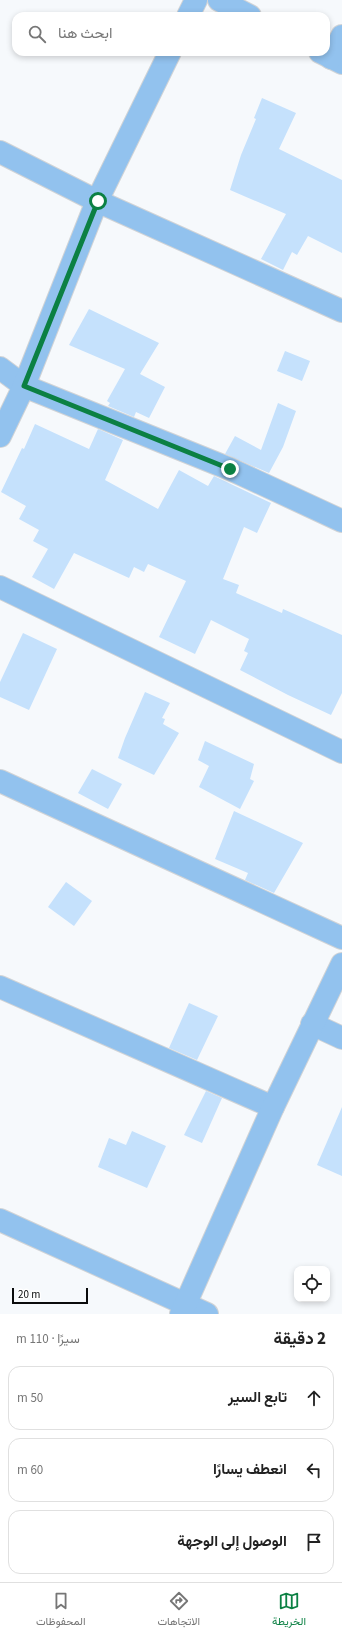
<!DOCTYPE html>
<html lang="ar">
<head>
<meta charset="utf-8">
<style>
  :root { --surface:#fff; --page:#f2f2f2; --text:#222; --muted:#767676; --line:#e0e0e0; --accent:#0b8043 }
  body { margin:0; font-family:"Source Sans 3",Vazirmatn,sans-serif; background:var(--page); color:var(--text); direction:rtl }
  .controls { position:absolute; right:12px; bottom:12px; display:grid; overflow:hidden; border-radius:8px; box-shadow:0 2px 6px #0003 }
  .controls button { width:36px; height:36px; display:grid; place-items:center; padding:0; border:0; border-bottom:1px solid var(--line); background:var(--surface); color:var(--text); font:20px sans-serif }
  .scale { position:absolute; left:12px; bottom:10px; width:76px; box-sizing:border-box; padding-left:4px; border:2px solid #0a0b0c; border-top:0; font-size:11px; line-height:14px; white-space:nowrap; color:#0a0b0c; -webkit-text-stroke:3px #fff; paint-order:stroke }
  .stop { position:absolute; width:12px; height:12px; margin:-9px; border:3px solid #0b8043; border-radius:50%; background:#fff }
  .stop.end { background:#0b8043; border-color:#fff; box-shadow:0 1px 4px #0008 }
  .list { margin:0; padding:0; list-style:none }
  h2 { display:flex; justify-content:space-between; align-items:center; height:52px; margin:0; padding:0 16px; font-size:17px }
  h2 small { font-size:13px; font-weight:400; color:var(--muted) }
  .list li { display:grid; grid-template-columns:26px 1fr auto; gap:12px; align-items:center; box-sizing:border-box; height:64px; margin:0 8px 8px; padding:0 8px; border:1px solid var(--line); border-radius:12px }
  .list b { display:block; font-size:15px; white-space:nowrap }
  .list em { font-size:13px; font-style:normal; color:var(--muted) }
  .icon { flex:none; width:22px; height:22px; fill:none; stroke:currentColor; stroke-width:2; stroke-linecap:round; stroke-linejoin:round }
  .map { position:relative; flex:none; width:342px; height:1314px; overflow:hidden; direction:ltr }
  .search { position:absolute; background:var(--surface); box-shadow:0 2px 6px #0003; left:12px; right:12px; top:12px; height:44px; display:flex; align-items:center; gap:10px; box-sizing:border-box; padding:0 14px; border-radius:12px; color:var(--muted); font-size:15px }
  .sheet { height:268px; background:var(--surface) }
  nav { display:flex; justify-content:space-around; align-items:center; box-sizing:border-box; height:56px; border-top:1px solid var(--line); background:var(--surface); font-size:11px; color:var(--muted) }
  nav a { display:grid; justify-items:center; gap:2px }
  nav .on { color:var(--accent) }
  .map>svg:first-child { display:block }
  .building { fill:#c5e1fc }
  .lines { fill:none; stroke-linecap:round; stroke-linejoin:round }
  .street-casing { stroke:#d0d3d6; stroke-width:24 }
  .street { stroke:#92c2ee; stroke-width:22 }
  .route { stroke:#0b8043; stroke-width:5 }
</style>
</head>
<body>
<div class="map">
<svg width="342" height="1314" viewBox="0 0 342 1314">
  <rect width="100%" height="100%" fill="#f6f9fc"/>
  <g class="building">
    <polygon points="262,98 296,113 279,149 342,180 342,253 308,236 297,255 292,252 283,270 261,259 286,214 230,190 241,155 256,119 254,118"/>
    <polygon points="89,309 159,343 140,374 165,387 149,418 136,412 134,417 108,406 110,403 107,401 125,369 69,345"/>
    <polygon points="285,351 310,361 302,381 277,371"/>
    <polygon points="278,403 296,411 283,447 269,473 225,454 235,436 261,450"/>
    <polygon points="35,424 89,449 98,429 123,440 105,480 158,509 179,470 208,486 214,476 271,503 257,533 244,527 223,579 239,585 236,593 282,613 283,609 342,635 342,693 331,715 288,695 240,670 248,653 244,651 249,639 211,620 195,654 159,637 186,581 148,564 144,572 134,567 129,578 74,553 54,589 32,577 48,549 33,541 39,530 19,519 26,506 1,492 22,448 24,449"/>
    <polygon points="23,633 57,649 29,710 0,697 0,682"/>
    <polygon points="145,692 170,703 162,718 165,719 163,724 179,733 154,775 118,758 125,738"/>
    <polygon points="205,741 254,764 250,779 254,781 240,809 199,787 209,766 198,760"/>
    <polygon points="92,769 122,784 108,809 78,793"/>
    <polygon points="234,811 303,843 274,893 245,880 248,873 215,859"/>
    <polygon points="66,882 92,901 74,926 48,907"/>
    <polygon points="189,1003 218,1016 197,1060 169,1048"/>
    <polygon points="206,1091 222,1098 202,1143 184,1135"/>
    <polygon points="342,1107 342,1176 317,1165"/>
    <polygon points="132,1131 166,1146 147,1188 98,1167 109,1138 126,1145"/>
  </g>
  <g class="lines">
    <g class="street-casing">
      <g id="street">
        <polyline points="219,0 250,16"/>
        <polyline points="188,16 196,0"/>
        <polyline points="320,52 342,63"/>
        <polyline points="331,58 342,36"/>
        <polyline points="0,152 97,201 342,311"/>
        <polyline points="0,368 24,386 230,469 342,521"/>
        <polyline points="0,436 24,386 97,201 170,52"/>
        <polyline points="0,587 342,752"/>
        <polyline points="0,781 342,938"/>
        <polyline points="0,987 273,1107"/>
        <polyline points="312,1024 342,1038"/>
        <polyline points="0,1220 207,1314"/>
        <polyline points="181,1314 273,1107 342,964"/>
      </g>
    </g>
    <use href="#street" class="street"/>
  </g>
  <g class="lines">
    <polyline class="route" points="98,201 24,386 230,469"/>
  </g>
</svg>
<div class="controls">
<button><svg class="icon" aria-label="locate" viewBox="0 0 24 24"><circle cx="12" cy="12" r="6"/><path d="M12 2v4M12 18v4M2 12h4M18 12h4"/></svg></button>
</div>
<div class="scale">20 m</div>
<div class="stop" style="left:98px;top:201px"></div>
<div class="stop end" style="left:230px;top:469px"></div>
<div class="search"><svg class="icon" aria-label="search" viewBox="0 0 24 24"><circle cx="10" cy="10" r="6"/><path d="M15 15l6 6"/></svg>ابحث هنا</div>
</div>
<section class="sheet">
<h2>2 دقيقة<small>سيرًا · 110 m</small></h2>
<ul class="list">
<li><svg class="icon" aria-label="ahead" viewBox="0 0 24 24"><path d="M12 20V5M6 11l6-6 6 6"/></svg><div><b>تابع السير</b></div><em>50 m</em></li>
<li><svg class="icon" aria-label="left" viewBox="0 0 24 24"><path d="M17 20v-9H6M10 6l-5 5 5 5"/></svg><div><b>انعطف يسارًا</b></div><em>60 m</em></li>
<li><svg class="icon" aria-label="arrive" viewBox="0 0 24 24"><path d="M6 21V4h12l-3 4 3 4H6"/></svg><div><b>الوصول إلى الوجهة</b></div></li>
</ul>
</section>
<nav>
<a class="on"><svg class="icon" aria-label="map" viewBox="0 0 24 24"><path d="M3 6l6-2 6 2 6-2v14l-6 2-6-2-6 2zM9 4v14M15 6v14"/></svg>الخريطة</a>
<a><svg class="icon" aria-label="directions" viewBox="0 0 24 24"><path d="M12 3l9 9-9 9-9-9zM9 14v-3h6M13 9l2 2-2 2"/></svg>الاتجاهات</a>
<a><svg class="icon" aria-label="saved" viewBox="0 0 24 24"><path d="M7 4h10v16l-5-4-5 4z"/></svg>المحفوظات</a>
</nav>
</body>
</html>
